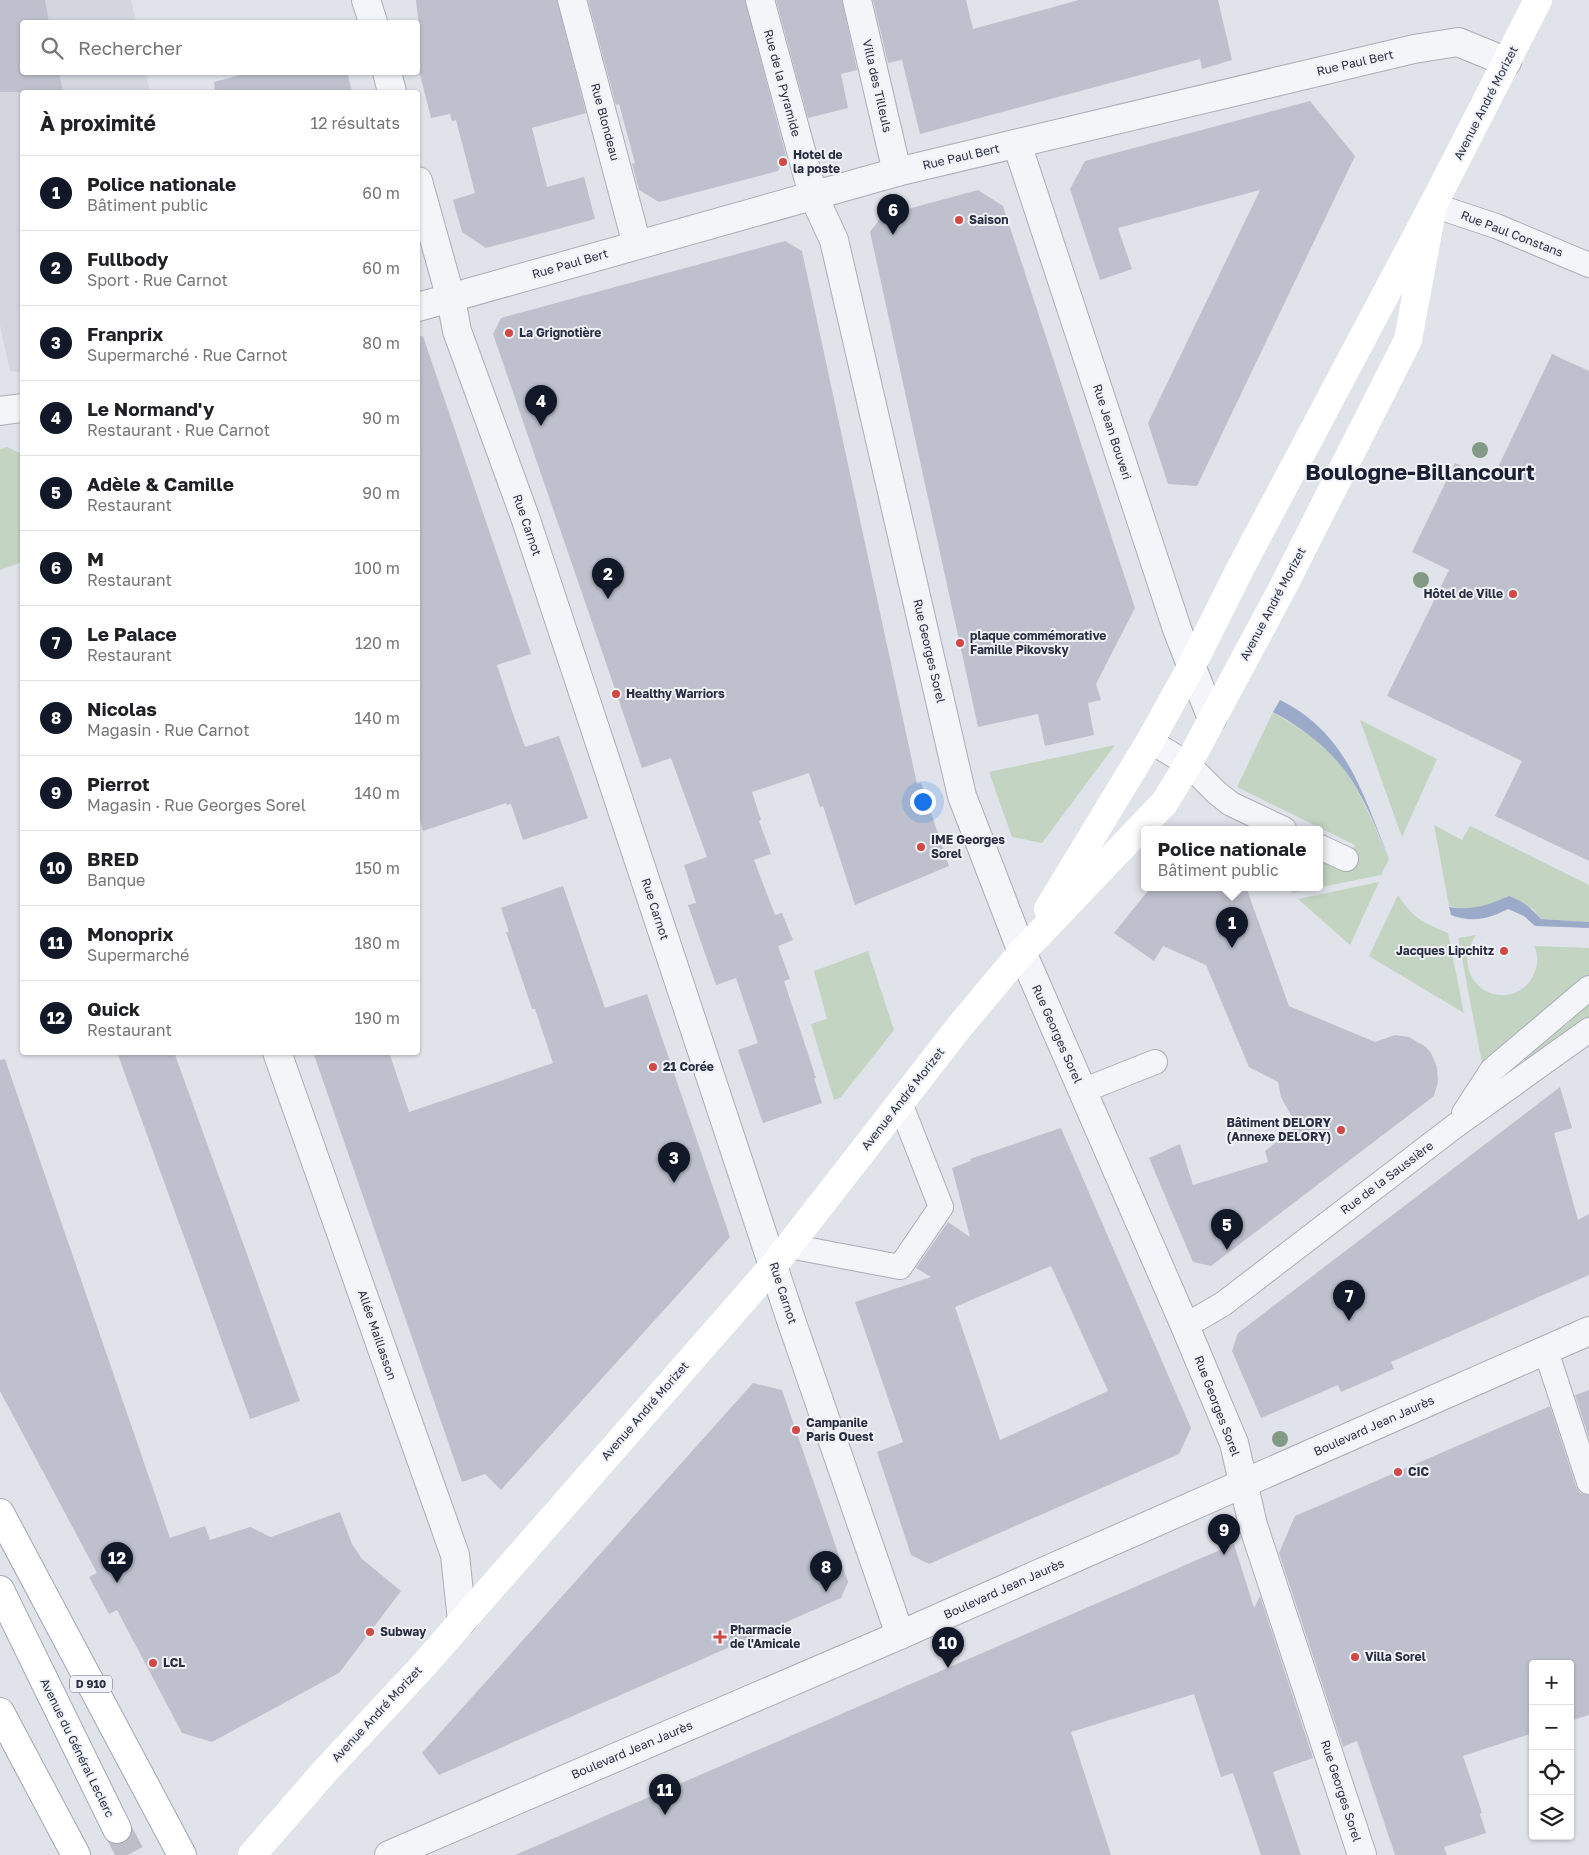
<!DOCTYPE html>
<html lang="fr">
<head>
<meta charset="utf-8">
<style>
  :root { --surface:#fff; --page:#f6f6f6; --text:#202124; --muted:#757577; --line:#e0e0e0; --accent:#111827 }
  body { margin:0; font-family:"Golos Text",sans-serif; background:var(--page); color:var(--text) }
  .controls { position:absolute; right:15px; bottom:15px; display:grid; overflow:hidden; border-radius:5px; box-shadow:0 1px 4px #0004 }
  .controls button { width:45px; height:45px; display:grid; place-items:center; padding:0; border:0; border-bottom:1px solid var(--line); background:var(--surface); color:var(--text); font:25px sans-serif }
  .you { position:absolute; left:922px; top:801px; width:18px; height:18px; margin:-12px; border:4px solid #fff; border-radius:50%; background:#1a73e8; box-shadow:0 0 0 8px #1a73e833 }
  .badge { display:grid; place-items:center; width:32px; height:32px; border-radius:50%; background:var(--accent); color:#fff; font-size:16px; font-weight:700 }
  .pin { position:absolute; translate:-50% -41px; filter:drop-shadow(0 1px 2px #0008) }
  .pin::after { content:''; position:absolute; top:26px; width:18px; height:15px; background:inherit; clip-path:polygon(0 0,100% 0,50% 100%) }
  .popup { position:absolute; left:1141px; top:826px; width:182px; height:65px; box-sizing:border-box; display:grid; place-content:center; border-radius:5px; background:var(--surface); filter:drop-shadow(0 1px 4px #0005); font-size:16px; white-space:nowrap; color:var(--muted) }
  .popup b { font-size:19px; color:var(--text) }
  .popup::after { content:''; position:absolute; left:50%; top:100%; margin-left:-10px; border:10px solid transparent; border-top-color:var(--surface) }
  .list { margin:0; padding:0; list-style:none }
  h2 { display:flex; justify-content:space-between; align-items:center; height:65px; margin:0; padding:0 20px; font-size:21px }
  h2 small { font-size:16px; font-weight:400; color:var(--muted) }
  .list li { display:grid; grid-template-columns:32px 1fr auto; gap:15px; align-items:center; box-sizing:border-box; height:75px; padding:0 20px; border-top:1px solid var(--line) }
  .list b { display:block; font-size:19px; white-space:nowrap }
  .list p { margin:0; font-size:16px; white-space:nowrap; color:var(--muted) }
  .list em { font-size:16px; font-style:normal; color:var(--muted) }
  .icon { flex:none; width:28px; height:28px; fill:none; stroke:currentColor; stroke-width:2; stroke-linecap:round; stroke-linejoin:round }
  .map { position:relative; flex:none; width:1589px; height:1855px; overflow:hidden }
  .search { position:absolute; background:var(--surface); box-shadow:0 1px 4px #0004; left:20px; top:20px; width:400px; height:55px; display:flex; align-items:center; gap:12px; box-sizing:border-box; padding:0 18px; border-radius:5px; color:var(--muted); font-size:19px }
  .panel { position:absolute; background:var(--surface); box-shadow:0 1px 4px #0004; left:20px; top:90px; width:400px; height:965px; border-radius:5px }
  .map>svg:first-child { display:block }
  .built { fill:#d3d5df }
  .green { fill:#c3d4c2 }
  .water { fill:#9caaca }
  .building { fill:#bec1cd; fill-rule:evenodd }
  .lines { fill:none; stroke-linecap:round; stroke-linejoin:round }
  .primary-tunnel { stroke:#bcbfc8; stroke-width:28; stroke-dasharray:28 14; stroke-linecap:butt }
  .service-casing { stroke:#aaadb8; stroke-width:26 }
  .minor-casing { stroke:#aaadb8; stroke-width:30 }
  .tertiary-casing { stroke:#aaadb8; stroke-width:30 }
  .primary-casing { stroke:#a0a5b6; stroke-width:30 }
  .service { stroke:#f4f5f8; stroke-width:24 }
  .minor { stroke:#f4f5f8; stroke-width:28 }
  .tertiary { stroke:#f4f5f8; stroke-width:28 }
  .secondary { stroke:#fff; stroke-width:28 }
  .primary { stroke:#fff; stroke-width:28 }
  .tree { fill:#839a87 }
  .poi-dot { fill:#d04945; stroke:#f1f2f7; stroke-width:2 }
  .labels { text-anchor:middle; stroke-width:4; stroke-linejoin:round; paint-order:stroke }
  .shield { fill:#f1f2f7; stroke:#656978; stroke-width:1 }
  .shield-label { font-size:11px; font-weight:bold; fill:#292e42 }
  .street-label { font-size:12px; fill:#292e42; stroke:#f1f2f7 }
  .poi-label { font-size:12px; font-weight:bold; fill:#292e42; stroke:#f1f2f7; text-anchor:start }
  .town-label { font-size:22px; font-weight:bold; fill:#1b1f33; stroke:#f1f2f7 }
</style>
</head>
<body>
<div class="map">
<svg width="1589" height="1855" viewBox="0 0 1589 1855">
  <rect width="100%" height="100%" fill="#e1e3ea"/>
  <polygon class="built" points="0,0 131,0 136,22 22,22 22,72 146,73 150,92 22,92 22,373 10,371 0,325"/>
  <g class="green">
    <polygon points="7,447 22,454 22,562 0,570 0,449"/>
    <path d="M1273 712C1289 723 1307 732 1322 744 1354 771 1372 822 1389 859L1381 875 1292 893 1289 887H1320V861L1342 871 1355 845 1237 787Z"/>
    <polygon points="1360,720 1437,759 1402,837"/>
    <polygon points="1115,745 1042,843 1012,837 989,772"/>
    <polygon points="1434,825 1462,840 1470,826 1589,885 1589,922 1541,919 1532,908 1489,905 1464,910 1449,906"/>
    <polygon points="1379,882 1350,945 1298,899"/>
    <path d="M1398 895C1414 919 1422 922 1448 933L1464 1013 1369 956Z"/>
    <path d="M1476 935C1444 983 1510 1019 1533 976 1538 966 1539 956 1534 946L1589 948V1022L1529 1065 1523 1057 1570 1022 1557 1004 1482 1063 1458 938Z"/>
    <polygon points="868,951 894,1030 841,1097 834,1100 811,1024 827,1019 814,971"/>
  </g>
  <g class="water">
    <path d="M1280 700C1347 733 1363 794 1389 859 1379 836 1370 811 1357 789 1338 755 1308 731 1273 712Z"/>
    <path d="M1509 896C1523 901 1531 908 1541 919L1589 922V928L1535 926 1524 916 1508 909C1489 919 1472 923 1451 915L1449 907C1471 911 1489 905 1509 896Z"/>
  </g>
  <g class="building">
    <polygon points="0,0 45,0 49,22 22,22 22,72 59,72 63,92 0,92"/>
    <polygon points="416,0 557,0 586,113 532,128 547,187 584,177 595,219 486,248 462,232 453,200 475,193 456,120 452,121 450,114 431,118 418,67 418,28 419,27"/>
    <polygon points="588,0 745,0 786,156 778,171 659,202 639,190 632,164 635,163 619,104 616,105"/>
    <polygon points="776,0 842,0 857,70 841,74 848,108 808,118"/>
    <polygon points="873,0 966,0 973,29 1079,0 1218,0 1232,60 1202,69 1200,59 920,134 902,60 888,63"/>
    <polygon points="251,72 347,72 352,92 215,92 214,82"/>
    <polygon points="1310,101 1355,156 1197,486 1168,484 1148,423 1260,190 1118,228 1132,269 1100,280 1070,189 1085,161"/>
    <polygon points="978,190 1003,206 1135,608 1096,684 1101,700 1088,703 1094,735 1045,746 1038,714 978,727 870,232 882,216"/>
    <polygon points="785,241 802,251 917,784 921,783 949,866 855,905 823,806 820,807 809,773 752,792 761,820 759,821 771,854 754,860 775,915 782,913 793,940 778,946 790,979 784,981 816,1078 814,1078 822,1103 763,1123 738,1050 758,1043 736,978 716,985 688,905 696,903 684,865 707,857 671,758 642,768 493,334 501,318"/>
    <polygon points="423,336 531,654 497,665 512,711 525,747 559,736 588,818 523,840 511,804 507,805 506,803 423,831 418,813 418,337"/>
    <polygon points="1552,354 1589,371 1589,861 1495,816 1522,761 1387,696 1449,570 1412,552 1455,463 1492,480"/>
    <polygon points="563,886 605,1008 647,994 730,1237 501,1490 485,1474 462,1482 313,1052 389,1052 409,1112 553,1063 535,1009 532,1009 506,932 509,932 501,908"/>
    <polygon points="1151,887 1246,887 1289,1006 1375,1042 1395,1035 1409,1037 1426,1047 1431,1053 1437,1067 1438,1082 1434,1096 1211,1266 1193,1262 1149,1158 1180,1144 1193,1185 1268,1162 1265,1151 1297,1126 1281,1097 1278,1082 1249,1067 1206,965 1163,946 1154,961 1114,933"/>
    <polygon points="117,1052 174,1052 300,1401 250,1419"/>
    <polygon points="5,1059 170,1538 205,1526 210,1540 250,1527 271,1537 340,1512 352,1544 362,1559 401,1591 339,1673 212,1742 182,1733 117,1610 109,1614 89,1577 97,1573 0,1391 0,1060"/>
    <polygon points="1560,1087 1572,1128 1554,1133 1578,1220 1589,1214 1589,1275 1391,1362 1394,1369 1341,1392 1338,1385 1261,1418 1232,1351 1238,1333"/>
    <path d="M1061 1128 1191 1428 1179 1454 929 1564 911 1555 877 1452 903 1442 855 1302 931 1277 916 1268 948 1222 970 1237 952 1168 971 1161 970 1159ZM1051 1266 1108 1391 1000 1440 955 1307Z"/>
    <polygon points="753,1383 782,1390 848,1582 841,1598 439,1775 422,1753"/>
    <polygon points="1589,1390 1589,1438 1575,1395"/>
    <polygon points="1550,1406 1576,1486 1580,1493 1589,1495 1589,1715 1570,1721 1570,1664 1533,1664 1533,1733 1463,1756 1482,1813 1480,1814 1486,1833 1444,1847 1447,1855 1395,1855 1357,1741 1343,1747 1279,1553 1295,1516"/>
    <polygon points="1234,1544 1254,1608 1260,1596 1313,1758 1273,1772 1301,1855 1261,1855 1233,1773 1221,1777 1194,1694 1071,1732 1111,1855 515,1855"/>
  </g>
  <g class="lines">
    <polyline class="primary-tunnel" points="117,1829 131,1855"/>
    <g class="service-casing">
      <g id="service">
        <polyline points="1433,205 1496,226 1589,265"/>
        <polyline points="1150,741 1188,764 1217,793 1231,804 1284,829"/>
        <polyline points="1320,847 1346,859"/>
        <polyline points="1082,1091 1155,1062"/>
        <polyline points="1464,1113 1492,1070 1589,988"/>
        <polyline points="789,1246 900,1267 941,1207 900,1103"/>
        <polyline points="1185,1326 1223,1304 1455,1126 1589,1030"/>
        <polyline points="1546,1351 1589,1482"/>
      </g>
    </g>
    <g class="minor-casing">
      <g id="minor">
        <polyline points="366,0 373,22"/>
        <polyline points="572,0 637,245"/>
        <polyline points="760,0 813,195 834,240 962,796 1022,952 1185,1326 1234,1443 1253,1525 1362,1855"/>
        <polyline points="857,0 897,172"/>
        <polyline points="387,72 392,92"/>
        <polyline points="1017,144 1177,629 1212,719"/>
        <polyline points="418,181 451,299 457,331 525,517 791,1320 900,1635"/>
        <polyline points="418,307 897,172 1414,49 1458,42 1507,62"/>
        <polyline points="0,411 22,408"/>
        <polyline points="277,1052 455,1555 462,1621"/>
      </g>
    </g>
    <g class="tertiary-casing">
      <polyline id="tertiary" points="389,1855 900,1635 1589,1331"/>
    </g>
    <g class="primary-casing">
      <g id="primary">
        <polyline points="0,1513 182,1855"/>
        <polyline points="0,1590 117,1829"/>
        <polyline points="0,1712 76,1855"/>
      </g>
    </g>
    <use href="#service" class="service"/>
    <use href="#minor" class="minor"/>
    <use href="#tertiary" class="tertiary"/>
    <g class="secondary">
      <polyline points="1048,909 1150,741 1191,667 1240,569 1433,205 1538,0"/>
      <polyline points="252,1855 325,1771 423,1666 774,1265 960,1026 1022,952 1165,802 1188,764 1282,589 1408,340 1433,205"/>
    </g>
    <use href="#primary" class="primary"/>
  </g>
  <g class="tree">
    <circle cx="1480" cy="450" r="8"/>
    <circle cx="1421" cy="580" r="8"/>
    <circle cx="1280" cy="1439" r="8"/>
  </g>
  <g class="poi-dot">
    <circle cx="783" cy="162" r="5"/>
    <circle cx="959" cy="220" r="5"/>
    <circle cx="509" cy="333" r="5"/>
    <circle cx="1513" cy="594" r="5"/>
    <circle cx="960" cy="643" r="5"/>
    <circle cx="616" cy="694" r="5"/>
    <circle cx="921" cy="847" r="5"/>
    <circle cx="1504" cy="951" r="5"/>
    <circle cx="653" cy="1067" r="5"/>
    <circle cx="1341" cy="1130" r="5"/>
    <circle cx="796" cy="1430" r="5"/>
    <circle cx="1398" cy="1472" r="5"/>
    <circle cx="370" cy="1632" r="5"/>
    <path d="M717.5 1629.5h5v5h5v5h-5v5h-5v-5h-5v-5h5z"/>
    <circle cx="1355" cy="1657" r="5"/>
    <circle cx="153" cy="1663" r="5"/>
  </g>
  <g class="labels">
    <rect class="shield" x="70" y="1675.5" width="42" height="17" rx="4"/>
    <g class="shield-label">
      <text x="91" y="1688">D 910</text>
    </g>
    <g class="street-label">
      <text transform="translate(1355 63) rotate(-13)" y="4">Rue Paul Bert</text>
      <text transform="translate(782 83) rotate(75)" y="4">Rue de la Pyramide</text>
      <text transform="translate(877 86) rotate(77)" y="4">Villa des Tilleuls</text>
      <text transform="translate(1486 103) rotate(-63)" y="4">Avenue André Morizet</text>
      <text transform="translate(605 122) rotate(75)" y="4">Rue Blondeau</text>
      <text transform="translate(961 157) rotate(-13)" y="4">Rue Paul Bert</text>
      <text transform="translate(1512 234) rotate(21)" y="4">Rue Paul Constans</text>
      <text transform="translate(570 264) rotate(-16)" y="4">Rue Paul Bert</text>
      <text transform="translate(1112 432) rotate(72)" y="4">Rue Jean Bouveri</text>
      <text transform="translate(527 525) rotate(71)" y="4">Rue Carnot</text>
      <text transform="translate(1273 604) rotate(-62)" y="4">Avenue André Morizet</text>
      <text transform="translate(929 651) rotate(77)" y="4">Rue Georges Sorel</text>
      <text transform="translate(655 909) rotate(72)" y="4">Rue Carnot</text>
      <text transform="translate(1057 1034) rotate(66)" y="4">Rue Georges Sorel</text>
      <text transform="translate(903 1099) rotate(-52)" y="4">Avenue André Morizet</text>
      <text transform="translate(1387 1178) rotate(-37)" y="4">Rue de la Saussière</text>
      <text transform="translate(783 1293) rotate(72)" y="4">Rue Carnot</text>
      <text transform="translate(377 1335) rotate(71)" y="4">Allée Maillasson</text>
      <text transform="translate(1217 1406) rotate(69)" y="4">Rue Georges Sorel</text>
      <text transform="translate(645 1411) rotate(-49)" y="4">Avenue André Morizet</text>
      <text transform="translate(1374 1426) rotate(-24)" y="4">Boulevard Jean Jaurès</text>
      <text transform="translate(1004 1589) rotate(-24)" y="4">Boulevard Jean Jaurès</text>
      <text transform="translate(377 1714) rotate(-47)" y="4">Avenue André Morizet</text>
      <text transform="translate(77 1748) rotate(64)" y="4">Avenue du Général Leclerc</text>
      <text transform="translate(632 1750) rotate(-23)" y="4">Boulevard Jean Jaurès</text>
      <text transform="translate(1341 1791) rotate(72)" y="4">Rue Georges Sorel</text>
    </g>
    <g class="poi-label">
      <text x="793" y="159">Hotel de<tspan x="793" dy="14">la poste</tspan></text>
      <text x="969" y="224">Saison</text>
      <text x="519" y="337">La Grignotière</text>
      <text x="1503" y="598" text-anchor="end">Hôtel de Ville</text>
      <text x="970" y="640">plaque commémorative<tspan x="970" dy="14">Famille Pikovsky</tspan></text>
      <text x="626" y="698">Healthy Warriors</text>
      <text x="931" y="844">IME Georges<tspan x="931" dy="14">Sorel</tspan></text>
      <text x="1494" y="955" text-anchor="end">Jacques Lipchitz</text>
      <text x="663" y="1071">21 Corée</text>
      <text x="1331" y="1127" text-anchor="end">Bâtiment DELORY<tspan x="1331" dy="14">(Annexe DELORY)</tspan></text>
      <text x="806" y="1427">Campanile<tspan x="806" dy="14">Paris Ouest</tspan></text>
      <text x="1408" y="1476">CIC</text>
      <text x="730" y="1634">Pharmacie<tspan x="730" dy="14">de l'Amicale</tspan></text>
      <text x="380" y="1636">Subway</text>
      <text x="1365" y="1661">Villa Sorel</text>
      <text x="163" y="1667">LCL</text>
    </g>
    <g class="town-label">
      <text x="1420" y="480">Boulogne-Billancourt</text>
    </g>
  </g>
</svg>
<div class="controls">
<button>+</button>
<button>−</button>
<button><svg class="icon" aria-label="locate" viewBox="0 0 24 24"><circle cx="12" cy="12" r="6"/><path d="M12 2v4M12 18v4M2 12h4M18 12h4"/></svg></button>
<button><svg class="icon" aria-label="layers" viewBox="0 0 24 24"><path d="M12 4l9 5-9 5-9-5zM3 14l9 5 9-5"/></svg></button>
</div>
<div class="you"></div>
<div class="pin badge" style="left:1232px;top:948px">1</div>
<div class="popup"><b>Police nationale</b>Bâtiment public</div>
<div class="pin badge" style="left:608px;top:599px">2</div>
<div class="pin badge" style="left:674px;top:1183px">3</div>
<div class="pin badge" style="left:541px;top:426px">4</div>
<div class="pin badge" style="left:1227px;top:1250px">5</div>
<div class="pin badge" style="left:893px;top:235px">6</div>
<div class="pin badge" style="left:1349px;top:1321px">7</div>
<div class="pin badge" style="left:826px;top:1592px">8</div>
<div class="pin badge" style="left:1224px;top:1555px">9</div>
<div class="pin badge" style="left:948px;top:1668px">10</div>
<div class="pin badge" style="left:665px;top:1815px">11</div>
<div class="pin badge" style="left:117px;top:1583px">12</div>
<div class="search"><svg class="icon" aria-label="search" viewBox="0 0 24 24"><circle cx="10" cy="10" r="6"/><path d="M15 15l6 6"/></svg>Rechercher</div>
<section class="panel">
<h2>À proximité<small>12 résultats</small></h2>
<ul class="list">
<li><span class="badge">1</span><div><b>Police nationale</b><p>Bâtiment public</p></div><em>60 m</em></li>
<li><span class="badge">2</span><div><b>Fullbody</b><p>Sport · Rue Carnot</p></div><em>60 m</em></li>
<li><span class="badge">3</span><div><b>Franprix</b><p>Supermarché · Rue Carnot</p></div><em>80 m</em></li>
<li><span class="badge">4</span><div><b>Le Normand'y</b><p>Restaurant · Rue Carnot</p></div><em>90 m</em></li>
<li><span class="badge">5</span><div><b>Adèle &amp; Camille</b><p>Restaurant</p></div><em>90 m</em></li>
<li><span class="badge">6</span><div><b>M</b><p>Restaurant</p></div><em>100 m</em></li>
<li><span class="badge">7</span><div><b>Le Palace</b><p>Restaurant</p></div><em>120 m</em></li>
<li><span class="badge">8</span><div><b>Nicolas</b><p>Magasin · Rue Carnot</p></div><em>140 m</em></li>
<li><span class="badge">9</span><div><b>Pierrot</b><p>Magasin · Rue Georges Sorel</p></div><em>140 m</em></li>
<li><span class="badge">10</span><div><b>BRED</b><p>Banque</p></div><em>150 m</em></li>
<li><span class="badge">11</span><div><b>Monoprix</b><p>Supermarché</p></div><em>180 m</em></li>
<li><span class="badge">12</span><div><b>Quick</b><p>Restaurant</p></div><em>190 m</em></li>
</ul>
</section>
</div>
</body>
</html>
